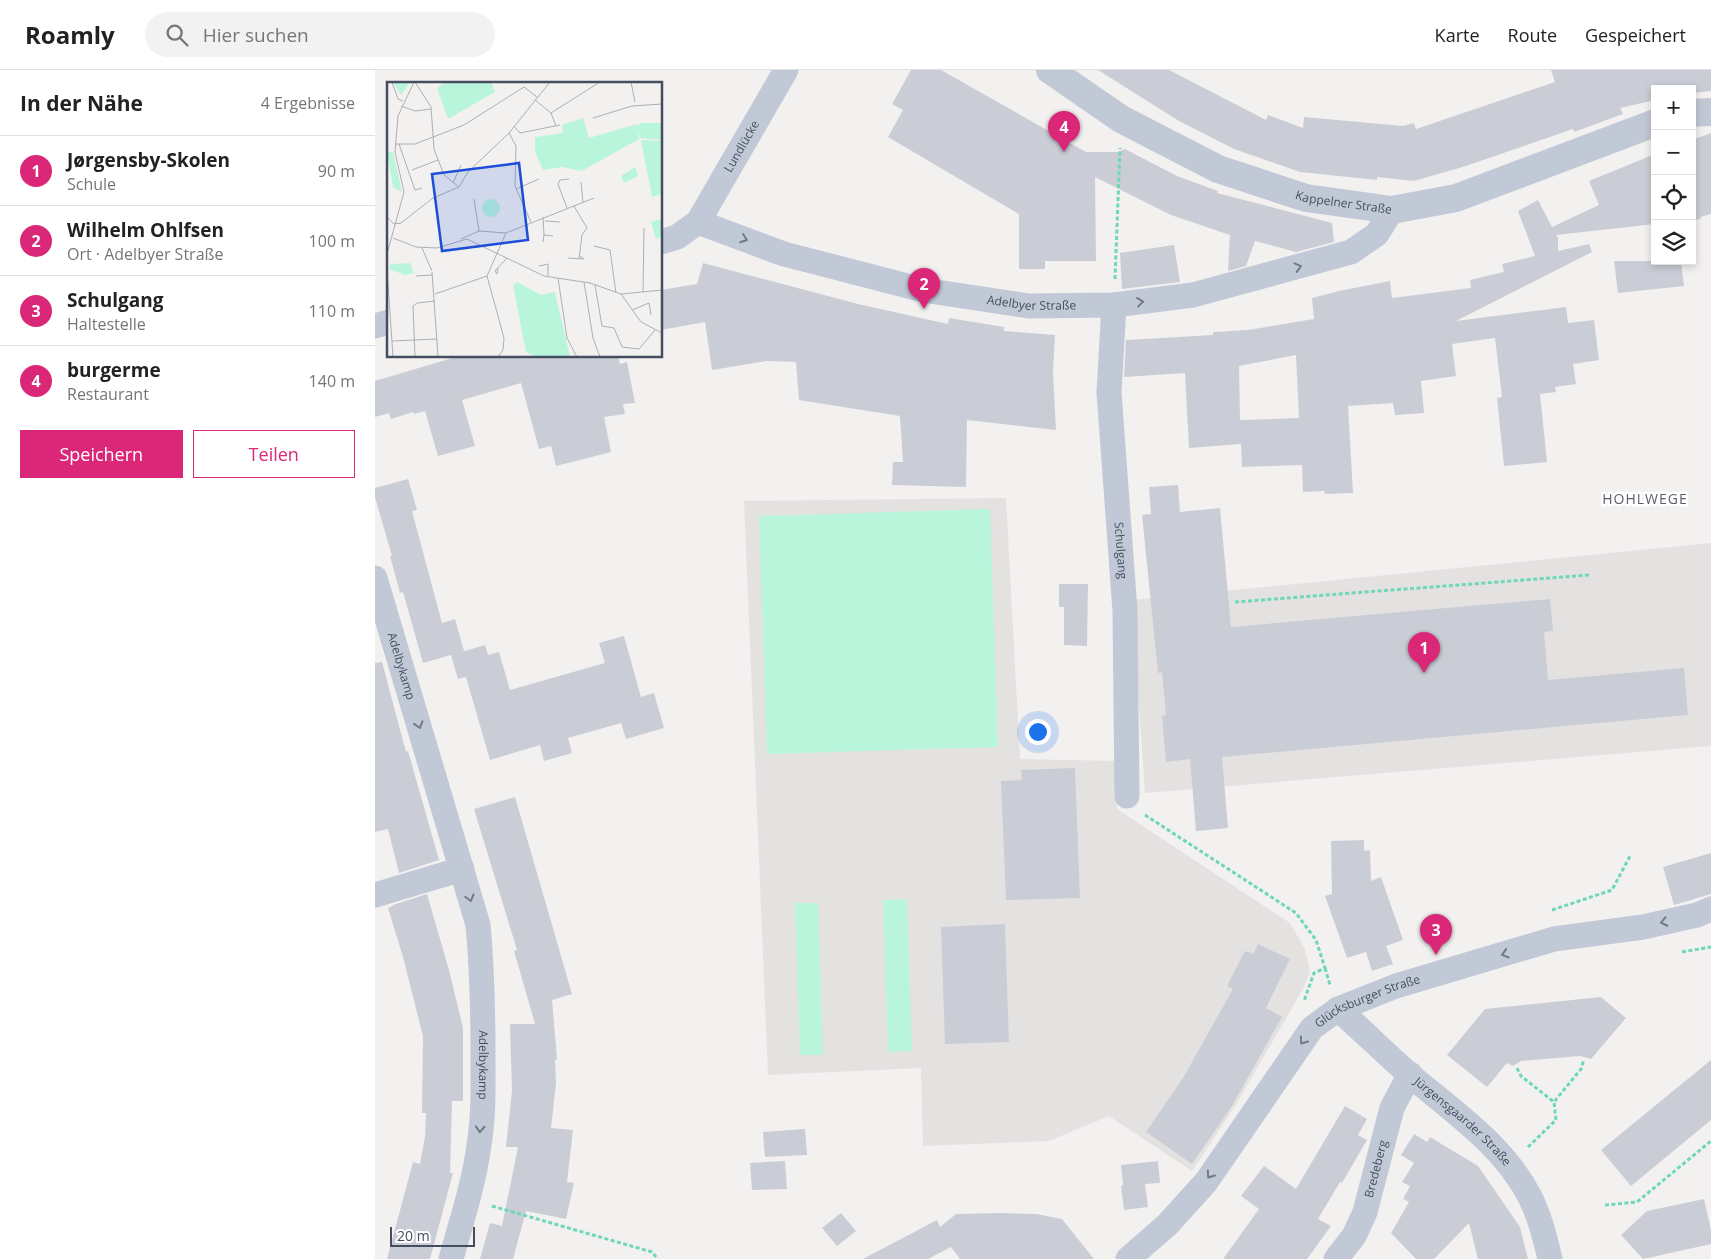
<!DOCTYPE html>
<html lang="de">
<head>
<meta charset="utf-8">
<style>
  :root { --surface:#fff; --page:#f2f2f2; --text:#222; --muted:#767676; --line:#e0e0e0; --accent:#db2777 }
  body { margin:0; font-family:"Open Sans",sans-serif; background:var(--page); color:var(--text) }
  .controls { position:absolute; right:15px; top:15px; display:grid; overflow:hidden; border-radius:0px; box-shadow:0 2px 8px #0003 }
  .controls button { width:45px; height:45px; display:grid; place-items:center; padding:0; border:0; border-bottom:1px solid var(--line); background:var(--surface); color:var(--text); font:25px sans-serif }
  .scale { position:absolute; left:15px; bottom:12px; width:85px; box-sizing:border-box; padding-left:5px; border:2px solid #454e60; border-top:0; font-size:14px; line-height:18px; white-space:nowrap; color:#454e60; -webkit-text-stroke:4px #fff; paint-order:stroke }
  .you { position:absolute; left:662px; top:661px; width:18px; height:18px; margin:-12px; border:4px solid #fff; border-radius:50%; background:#1a73e8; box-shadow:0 0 0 8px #1a73e833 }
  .badge { display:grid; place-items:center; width:32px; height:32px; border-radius:50%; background:var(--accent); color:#fff; font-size:16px; font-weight:700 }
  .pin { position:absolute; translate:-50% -41px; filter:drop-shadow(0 1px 2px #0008) }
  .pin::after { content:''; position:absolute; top:26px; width:18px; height:15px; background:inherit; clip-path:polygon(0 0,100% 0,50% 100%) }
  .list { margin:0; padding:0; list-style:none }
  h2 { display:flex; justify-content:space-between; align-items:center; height:65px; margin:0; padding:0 20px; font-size:21px }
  h2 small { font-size:16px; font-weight:400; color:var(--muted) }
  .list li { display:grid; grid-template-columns:32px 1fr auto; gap:15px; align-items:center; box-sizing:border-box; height:70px; padding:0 20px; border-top:1px solid var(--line) }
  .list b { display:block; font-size:19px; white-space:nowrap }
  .list p { margin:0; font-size:16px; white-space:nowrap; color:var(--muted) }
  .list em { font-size:16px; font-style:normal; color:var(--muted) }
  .actions { display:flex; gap:10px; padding:15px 20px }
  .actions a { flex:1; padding:11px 0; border:1px solid var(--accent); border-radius:0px; text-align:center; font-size:18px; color:var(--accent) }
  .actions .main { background:var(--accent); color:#fff }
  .icon { flex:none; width:28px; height:28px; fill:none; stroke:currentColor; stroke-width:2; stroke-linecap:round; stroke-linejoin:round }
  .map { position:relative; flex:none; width:1336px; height:1189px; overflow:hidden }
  header { display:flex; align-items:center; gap:30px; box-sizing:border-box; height:70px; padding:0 25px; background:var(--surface); border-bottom:1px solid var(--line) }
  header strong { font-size:24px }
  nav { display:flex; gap:28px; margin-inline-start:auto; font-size:18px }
  .search { width:350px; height:45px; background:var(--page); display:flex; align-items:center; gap:12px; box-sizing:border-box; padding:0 18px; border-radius:28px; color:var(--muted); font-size:19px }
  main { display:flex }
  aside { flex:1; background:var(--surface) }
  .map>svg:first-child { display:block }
  .education { fill:#e4e1e1 }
  .green { fill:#b9f5db }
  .building { fill:#cbcdd6; fill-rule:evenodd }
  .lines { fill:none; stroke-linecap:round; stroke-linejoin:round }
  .path { stroke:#6dd7b6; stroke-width:3; stroke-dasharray:4 2.5; stroke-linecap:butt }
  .minor { stroke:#c2c9d6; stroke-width:25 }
  .tertiary { stroke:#c2c9d6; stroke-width:28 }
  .oneway { stroke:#717989 }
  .labels { text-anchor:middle; stroke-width:5; stroke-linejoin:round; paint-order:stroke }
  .street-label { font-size:12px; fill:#454e60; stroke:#fff }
  .neighbourhood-label { font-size:14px; letter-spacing:1px; fill:#5b5e66; stroke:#fff }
  .inset-road { fill:none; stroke:#adafb6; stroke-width:1 }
  .view { fill:#1d4ed8; fill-opacity:0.15; stroke:#1d4ed8; stroke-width:2.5 }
  .inset-edge { fill:none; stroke:#454e60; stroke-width:2.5 }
</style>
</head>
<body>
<header>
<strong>Roamly</strong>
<div class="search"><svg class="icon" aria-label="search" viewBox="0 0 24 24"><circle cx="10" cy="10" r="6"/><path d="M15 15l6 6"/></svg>Hier suchen</div>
<nav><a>Karte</a><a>Route</a><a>Gespeichert</a></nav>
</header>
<main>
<aside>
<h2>In der Nähe<small>4 Ergebnisse</small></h2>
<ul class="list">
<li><span class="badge">1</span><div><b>Jørgensby-Skolen</b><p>Schule</p></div><em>90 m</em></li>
<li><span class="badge">2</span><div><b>Wilhelm Ohlfsen</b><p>Ort · Adelbyer Straße</p></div><em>100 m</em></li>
<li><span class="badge">3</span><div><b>Schulgang</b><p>Haltestelle</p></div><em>110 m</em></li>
<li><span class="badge">4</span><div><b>burgerme</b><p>Restaurant</p></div><em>140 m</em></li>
</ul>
<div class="actions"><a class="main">Speichern</a><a>Teilen</a></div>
</aside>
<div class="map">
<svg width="1336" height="1189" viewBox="0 0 1336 1189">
  <rect width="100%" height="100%" fill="#f3f0f0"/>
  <g class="education">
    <polygon points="631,428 645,689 740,691 742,739 915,853 930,879 935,902 928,919 859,1038 817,1101 734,1046 674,1071 548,1076 546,998 393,1005 369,431"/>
    <polygon points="1336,473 1336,676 770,723 757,530"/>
  </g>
  <g class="green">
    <polygon points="615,439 623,677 392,684 384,446"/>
    <polygon points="532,829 537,981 513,982 508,830"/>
    <polygon points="420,833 443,833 448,985 425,985"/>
  </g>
  <g class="building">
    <polygon points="536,0 566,0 711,82 743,82 750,79 802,106 843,121 842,123 957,153 959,172 921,182 880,171 871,196 853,201 855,165 796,145 720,107 721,191 670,191 670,199 644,199 644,144 513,67 528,40 517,34"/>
    <polygon points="723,0 794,0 891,50 893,45 928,58 929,47 1028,56 1039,53 1041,59 1180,12 1176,0 1336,0 1336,21 1317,23 1317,19 1280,19 1280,30 1245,38 1248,44 1199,62 1198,59 1091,96 1039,111 1002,107 1002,110 925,102 859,79 804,51"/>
    <polygon points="1336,63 1336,144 1325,147 1326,149 1317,150 1317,70"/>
    <path d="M1280 84V154L1181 165 1183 168V181L1214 174 1217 182 1081 251 1191 237 1193 253 1219 250 1224 290 1198 294 1201 314 1180 317 1181 322 1165 324 1172 392 1129 396 1122 328 1127 327 1120 268 1077 274 1081 306 1046 311 1049 343 1020 345 1018 333 973 336 978 423 950 424 949 421 928 422 927 395 867 397 866 374 814 378 810 303 749 307 751 270 838 265V262L873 260 939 249 937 228 964 221 1015 211 1017 228 1096 218 1095 210 1129 202 1127 194 1160 186 1143 141 1163 130 1177 157 1224 135 1214 111ZM921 285 924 348 865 350 864 296Z"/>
    <polygon points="799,175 805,212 747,219 745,183"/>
    <polygon points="1239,191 1306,191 1309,216 1243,223"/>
    <polygon points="328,193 483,234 573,254 574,248 629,257 629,261 680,265 678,303 681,360 592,350 591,417 517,415 518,392 528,392 525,346 424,330 421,292 392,291 337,300 330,252 286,260 286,220 322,214"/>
    <polygon points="84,286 243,286 245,294 252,292 260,333 248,334 250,344 229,347 236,382 181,396 176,376 164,379 146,313 87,330 100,376 63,386 50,341 39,344 38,342 16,349 14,343 0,347 0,311"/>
    <polygon points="33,409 42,440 37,441 67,553 80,549 89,581 83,583 110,575 113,585 124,582 135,620 230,593 224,573 249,566 266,627 279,623 289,658 251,669 246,653 193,668 197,683 169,691 165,675 115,690 91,607 83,609 76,585 48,593 28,522 25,523 15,486 17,486 0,427 0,418"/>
    <polygon points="803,415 805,442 845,438 856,557 1175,529 1178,561 1169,562 1173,610 1309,598 1313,645 847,687 853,758 821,761 815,689 791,692 787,646 791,645 787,602 783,603 767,445 776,444 774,417"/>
    <polygon points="684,514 713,514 712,576 689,575 689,537 684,537"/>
    <polygon points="7,592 31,682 33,681 64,790 24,803 13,759 0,762 0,593"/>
    <polygon points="700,698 705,828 631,830 626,711 647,710 646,700"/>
    <polygon points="140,727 197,924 177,930 182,989 180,990 181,1013 176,1058 198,1060 192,1112 199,1113 191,1149 151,1141 138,1189 105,1189 115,1153 127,1156 143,1077 131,1077 137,1021 135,954 160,954 139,881 142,880 99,739"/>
    <polygon points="989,770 989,781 995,780 996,811 1006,807 1028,870 1011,876 1018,894 997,901 991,882 972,888 950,826 957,824 956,771"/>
    <polygon points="1336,783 1336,824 1299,835 1288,797"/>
    <polygon points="52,824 74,900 88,958 88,1031 77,1031 75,1103 78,1103 55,1189 12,1189 38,1092 45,1094 50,1067 51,1043 47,1043 48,966 28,887 13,838 18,836 18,835"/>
    <polygon points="630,854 634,972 570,974 566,857"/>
    <polygon points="883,874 915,889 891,938 907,947 857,1036 817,1094 771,1062 808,1008 858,919 852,916 870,881 878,884"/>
    <polygon points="1226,927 1251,948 1216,989 1205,986 1146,991 1138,996 1132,993 1112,1017 1072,985 1110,939"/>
    <polygon points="1336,990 1336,1050 1256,1116 1226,1080"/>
    <polygon points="970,1036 992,1049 983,1065 992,1070 967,1113 965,1112 943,1149 956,1156 932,1189 848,1189 884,1139 866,1126 889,1096 921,1119"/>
    <polygon points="430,1059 432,1085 390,1087 388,1062"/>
    <polygon points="1039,1064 1052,1072 1055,1067 1103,1096 1145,1157 1153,1189 1103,1189 1094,1153 1059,1189 1041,1189 1016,1163 1034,1132 1028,1129 1035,1116 1027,1112 1039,1093 1026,1085"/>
    <polygon points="410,1091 412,1119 377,1120 375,1093"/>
    <polygon points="783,1091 785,1113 770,1114 773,1137 749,1140 746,1116 748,1115 746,1095"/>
    <polygon points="1329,1129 1336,1160 1336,1174 1268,1189 1246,1165 1272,1141"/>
    <polygon points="466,1143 481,1161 462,1176 447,1158"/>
    <polygon points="626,1143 661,1144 687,1149 719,1189 585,1189 576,1177 553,1189 488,1189 562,1150 565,1157 581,1144"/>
  </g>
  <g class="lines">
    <g class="path">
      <polyline points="740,209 745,78"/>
      <polyline points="860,532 1214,505"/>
      <polyline points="770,745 921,843 941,870 950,898 939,903 929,931"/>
      <polyline points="1177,840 1237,820 1255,786"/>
      <polyline points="1307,882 1336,877"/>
      <polyline points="950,898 955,915"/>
      <polyline points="1142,998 1146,1006 1179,1032 1206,999 1209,989"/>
      <polyline points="1153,1077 1181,1050 1179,1032"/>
      <polyline points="1230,1135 1262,1132 1336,1071"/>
      <polyline points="117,1136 277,1182 283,1189"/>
    </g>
    <g class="minor">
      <path id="s1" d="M323 152 409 184 548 220 654 236 739 235 818 225 976 182 1002 164 1017 140"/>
      <path id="s2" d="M286 172 302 167 323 152 411 0"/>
      <path id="s3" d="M739 235 734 322 750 541 752 726"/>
      <polyline points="0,256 14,252"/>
      <path id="s4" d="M0 508 103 855C107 898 108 941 108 984 108 1014 109 1045 104 1075 99 1114 86 1152 76 1189"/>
      <polyline points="0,825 87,799"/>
      <path id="s5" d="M963 939C988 961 1011 984 1036 1006 1079 1042 1129 1076 1155 1127 1165 1147 1170 1168 1175 1189"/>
      <path id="s6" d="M753 1189 792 1155 831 1112 937 958 963 939 1021 916 1179 869 1268 857 1322 845 1336 839"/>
      <path id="s7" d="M961 1189 979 1166 990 1142 1017 1038 1035 1004"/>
    </g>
    <g class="tertiary">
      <path id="s8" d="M675 0 746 49 843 99 931 128 1017 140 1081 128 1280 53"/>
      <polyline points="1317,43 1336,42"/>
    </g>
  </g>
  <defs><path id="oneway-chevron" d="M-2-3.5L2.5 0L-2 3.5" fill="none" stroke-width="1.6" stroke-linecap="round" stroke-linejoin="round" transform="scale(1.25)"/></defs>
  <g class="oneway">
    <use href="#oneway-chevron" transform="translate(369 169) rotate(20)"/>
    <use href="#oneway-chevron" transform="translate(923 197) rotate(-15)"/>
    <use href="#oneway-chevron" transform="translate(765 232) rotate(-7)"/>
    <use href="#oneway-chevron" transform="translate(44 655) rotate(73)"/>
    <use href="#oneway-chevron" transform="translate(95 828) rotate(74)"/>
    <use href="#oneway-chevron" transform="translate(1289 852) rotate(168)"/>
    <use href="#oneway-chevron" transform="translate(1130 884) rotate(163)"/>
    <use href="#oneway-chevron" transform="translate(928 971) rotate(125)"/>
    <use href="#oneway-chevron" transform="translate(105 1059) rotate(93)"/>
    <use href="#oneway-chevron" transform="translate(835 1105) rotate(125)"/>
  </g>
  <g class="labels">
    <g class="street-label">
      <text dy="4" stroke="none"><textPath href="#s2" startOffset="130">Lundlücke</textPath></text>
      <text dy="4" stroke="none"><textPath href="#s8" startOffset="326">Kappelner Straße</textPath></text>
      <text dy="4" stroke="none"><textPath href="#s1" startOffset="345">Adelbyer Straße</textPath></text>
      <text dy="4" stroke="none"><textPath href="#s3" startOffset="246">Schulgang</textPath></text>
      <text dy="4" stroke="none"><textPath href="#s4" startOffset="92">Adelbykamp</textPath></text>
      <text dy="4" stroke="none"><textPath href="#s6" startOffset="359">Glücksburger Straße</textPath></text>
      <text dy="4" stroke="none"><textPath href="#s4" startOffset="502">Adelbykamp</textPath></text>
      <text dy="4" stroke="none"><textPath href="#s5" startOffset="168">Jürgensgaarder Straße</textPath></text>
      <text dy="4" stroke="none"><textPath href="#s7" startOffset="100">Bredeberg</textPath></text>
    </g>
    <g class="neighbourhood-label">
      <text x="1270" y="434">HOHLWEGE</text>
    </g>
  </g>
  <g transform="translate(12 12)">
    <rect width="275" height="275" fill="#f3f0f0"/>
    <path d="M6 0H23L14 13ZM59 0H104L108 10 61 37 50 6ZM196 36 202 56 250 42 252 57 195 89 175 85 156 88 148 69V55L176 51 175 43ZM254 41H275V58L253 56 250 45ZM254 58 275 59V112L265 115ZM0 69 6 70 15 110 6 105ZM248 85 251 94 237 101 234 94ZM95 126a9 9 0 1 1 18 0a9 9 0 1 1-18 0ZM270 138 275 139V154L269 157 264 140ZM23 181 27 191 18 193 2 187 4 182ZM130 200 154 213 168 210 183 275H149L139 270 126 203Z" fill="#b9f5db"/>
    <path class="inset-road" d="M5 0 11 17 16 19M28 0 44 25 47 67 57 93 72 105M244 0 248 20M137 5 150 15M148 18 164 31 169 44M14 24 28 29 44 27M164 31 213 0M206 36 245 24 275 22M127 44 133 51 173 43M122 51 129 64 128 104 144 140M9 62H28L77 43 137 5M12 62 28 108 35 106M25 88 51 78M194 100 196 121M66 101 74 83M129 107 152 97M87 117 92 149M187 124 200 146 195 153 192 177M180 126 171 102 173 98 182 97M0 135 7 142 14 141 46 116 72 105 81 90 122 51 163 0M156 135 157 153M158 139 173 140M6 156 29 165 50 166 80 157 157 194 203 201 234 212 275 208M74 157 92 149 119 151 207 116M156 160 157 153 166 154M207 164 223 168 229 211M35 166 45 189M0 172 17 110 8 70 11 34 27 0M181 176 197 177 193 174M152 184 161 182V195M111 186 110 192 108 189 120 176M0 187 6 275M45 190 51 275M29 194 45 193M171 196 180 256 190 275M197 200 206 256 213 275M208 203 215 244 227 246 235 265 252 267 268 248M256 210 257 146M48 212 100 194M234 212 254 240 275 251M245 228 262 221 264 233M5 259 50 257M28 275 26 224 30 221 48 219M111 275 116 268 117 256 100 194 119 151"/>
    <path class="view" d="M132 81 141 158 55 169 45 92Z"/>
    <rect width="275" height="275" class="inset-edge"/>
  </g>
</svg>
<div class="controls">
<button>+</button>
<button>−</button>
<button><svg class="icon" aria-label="locate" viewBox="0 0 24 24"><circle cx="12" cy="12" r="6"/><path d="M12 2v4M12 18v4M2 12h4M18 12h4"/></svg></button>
<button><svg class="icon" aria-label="layers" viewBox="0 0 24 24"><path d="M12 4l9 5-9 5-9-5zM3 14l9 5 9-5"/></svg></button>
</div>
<div class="scale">20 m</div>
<div class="you"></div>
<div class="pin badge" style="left:1049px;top:603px">1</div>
<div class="pin badge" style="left:549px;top:239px">2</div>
<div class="pin badge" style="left:1061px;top:885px">3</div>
<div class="pin badge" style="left:689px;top:82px">4</div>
</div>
</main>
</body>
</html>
